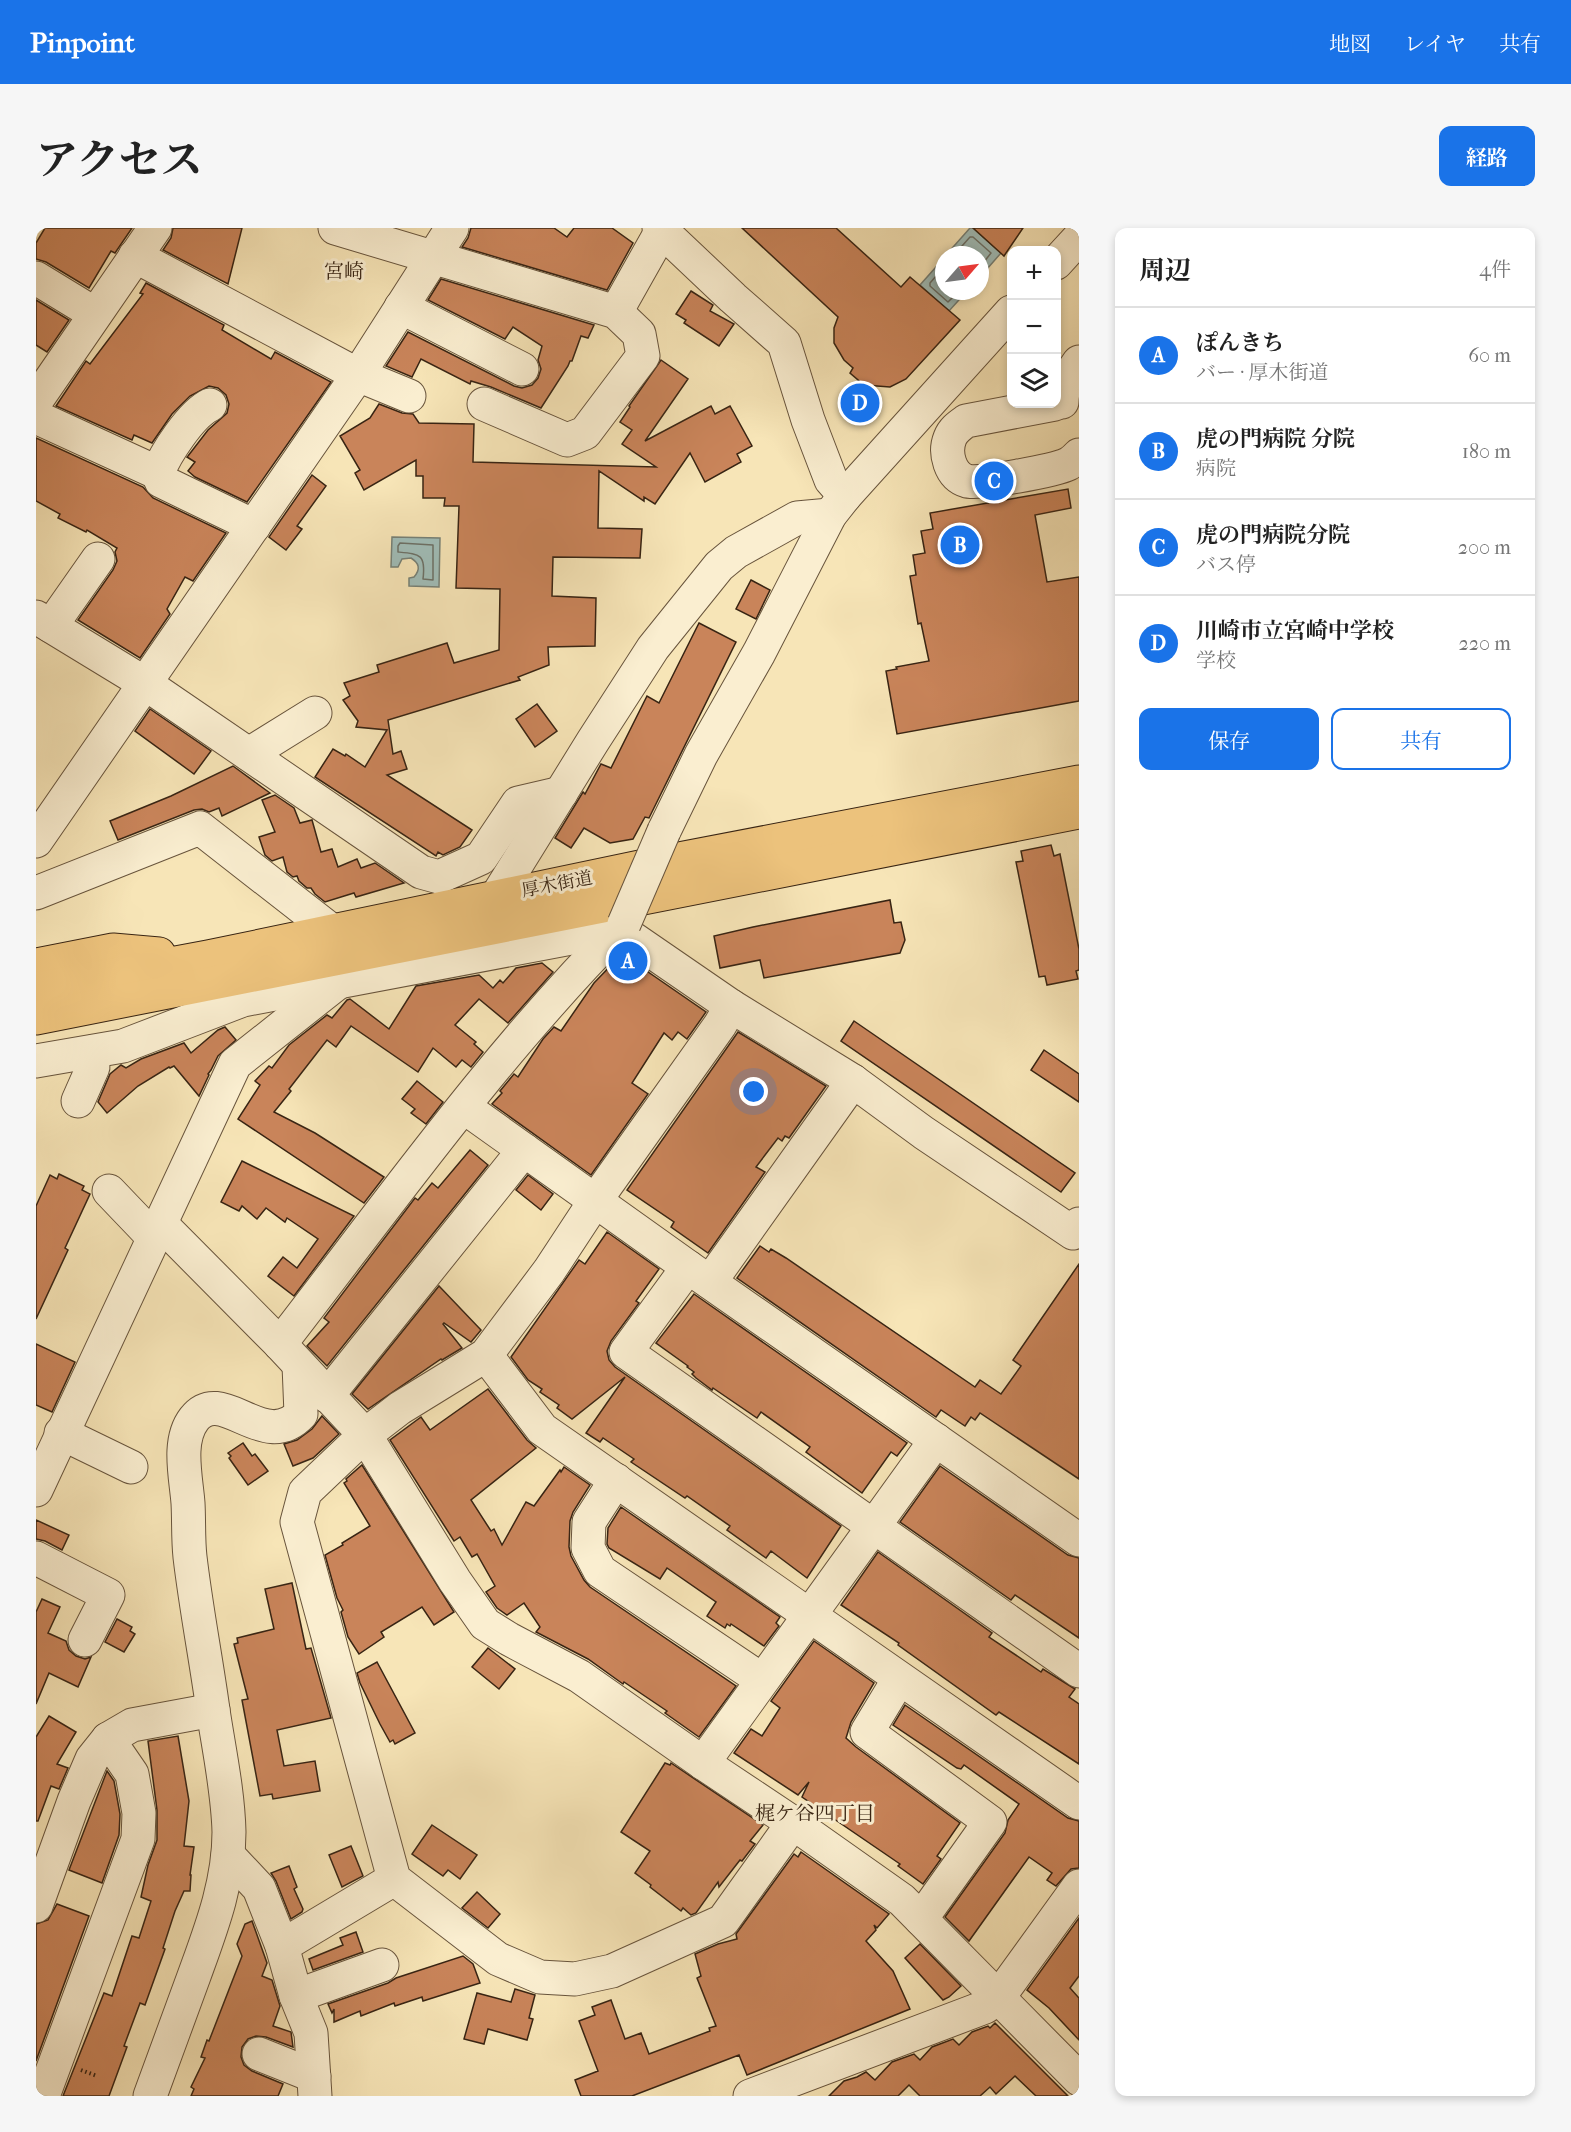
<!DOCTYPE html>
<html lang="ja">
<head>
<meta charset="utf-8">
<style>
  :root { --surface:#fff; --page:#f6f6f6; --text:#222; --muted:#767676; --line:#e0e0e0; --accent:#1a73e8 }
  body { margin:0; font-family:"IM FELL French Canon","Noto Serif JP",serif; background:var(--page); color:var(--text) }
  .controls { position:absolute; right:18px; top:18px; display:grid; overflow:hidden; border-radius:12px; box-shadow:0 3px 9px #0003 }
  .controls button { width:54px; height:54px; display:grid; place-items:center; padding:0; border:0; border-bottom:2px solid var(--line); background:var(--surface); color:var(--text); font:30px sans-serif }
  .compass { position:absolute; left:899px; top:18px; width:54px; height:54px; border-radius:50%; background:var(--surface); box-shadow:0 3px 9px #0003; rotate:62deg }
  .you { position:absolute; left:718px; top:864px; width:21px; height:21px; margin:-15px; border:4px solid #fff; border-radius:50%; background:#1a73e8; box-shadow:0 0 0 9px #1a73e833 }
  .badge { display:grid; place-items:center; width:39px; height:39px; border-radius:50%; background:var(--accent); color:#fff; font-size:20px; font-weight:700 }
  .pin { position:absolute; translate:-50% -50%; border:3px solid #fff; box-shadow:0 2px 6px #0006 }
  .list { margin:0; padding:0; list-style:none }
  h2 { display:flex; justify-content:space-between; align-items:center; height:78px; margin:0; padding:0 24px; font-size:26px }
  h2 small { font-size:20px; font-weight:400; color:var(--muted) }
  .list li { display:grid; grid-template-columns:39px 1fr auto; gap:18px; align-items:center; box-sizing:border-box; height:96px; padding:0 24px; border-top:2px solid var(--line) }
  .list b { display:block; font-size:22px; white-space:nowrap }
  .list p { margin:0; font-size:20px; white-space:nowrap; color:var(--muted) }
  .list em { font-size:20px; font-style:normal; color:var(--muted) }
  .actions { display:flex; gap:12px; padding:18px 24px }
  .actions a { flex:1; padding:14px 0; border:2px solid var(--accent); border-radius:12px; text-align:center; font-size:21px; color:var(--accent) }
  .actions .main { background:var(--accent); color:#fff }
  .icon { flex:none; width:33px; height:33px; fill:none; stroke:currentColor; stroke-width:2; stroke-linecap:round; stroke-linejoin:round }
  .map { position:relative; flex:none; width:1043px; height:1868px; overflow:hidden; border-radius:12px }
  header { display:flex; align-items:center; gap:36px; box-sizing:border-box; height:84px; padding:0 30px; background:var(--accent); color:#fff }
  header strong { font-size:28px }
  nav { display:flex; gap:33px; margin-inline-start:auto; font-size:21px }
  .intro { display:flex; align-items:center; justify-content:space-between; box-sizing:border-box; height:144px; padding:0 36px }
  h1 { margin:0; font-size:42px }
  .button { padding:15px 27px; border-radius:12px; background:var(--accent); color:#fff; font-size:21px; font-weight:700 }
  main { display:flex; gap:36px; padding:0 36px }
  aside { flex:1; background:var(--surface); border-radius:12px; box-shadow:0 3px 9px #0003 }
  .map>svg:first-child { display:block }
  .water { fill:#a0bdb8; stroke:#768076; stroke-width:1.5 }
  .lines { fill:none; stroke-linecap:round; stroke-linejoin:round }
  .shore { stroke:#6c7066; stroke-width:1.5 }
  .building { fill:#c9845a; stroke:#382413; stroke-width:1.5 }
  .minor-casing { stroke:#68543c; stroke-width:35 }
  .highway-casing { stroke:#382413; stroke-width:35 }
  .path { stroke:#382413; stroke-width:4; stroke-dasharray:1.5 3; stroke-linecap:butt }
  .minor { stroke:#faeed0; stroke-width:33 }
  .highway { stroke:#ecc27c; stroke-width:33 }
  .minor-bridge-casing { stroke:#68543c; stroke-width:35; stroke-linecap:butt }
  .minor-bridge { stroke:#faeed0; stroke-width:33 }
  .labels { text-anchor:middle; stroke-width:6; stroke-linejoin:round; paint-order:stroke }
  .street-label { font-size:18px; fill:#382413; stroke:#faeed0 }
  .neighbourhood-label { font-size:20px; fill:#382413; stroke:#faeed0 }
</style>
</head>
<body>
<header>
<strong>Pinpoint</strong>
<nav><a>地図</a><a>レイヤ</a><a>共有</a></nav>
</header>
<div class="intro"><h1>アクセス</h1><a class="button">経路</a></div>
<main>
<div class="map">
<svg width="1043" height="1868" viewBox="0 0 1043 1868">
  <rect width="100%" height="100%" fill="#f7e5b7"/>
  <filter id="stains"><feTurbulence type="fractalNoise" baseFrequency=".00333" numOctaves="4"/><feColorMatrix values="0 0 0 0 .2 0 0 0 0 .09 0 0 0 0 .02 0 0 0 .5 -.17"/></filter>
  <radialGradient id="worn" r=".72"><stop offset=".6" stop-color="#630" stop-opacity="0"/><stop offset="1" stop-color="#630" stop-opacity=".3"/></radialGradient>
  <g class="water">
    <polygon points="934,0 937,0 965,25 944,49 944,27 910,27"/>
    <polygon points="908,30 908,63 931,63 913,83 884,57"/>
    <path d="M356 309 404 310 403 359 373 358V350L378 349C385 341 383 335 375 330L366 331 362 339H355Z"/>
  </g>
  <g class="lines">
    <g class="shore">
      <polyline points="918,27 934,9 937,9 955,25 944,39"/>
      <polyline points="908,39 894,55 894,58 912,74 923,63"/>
      <path d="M364 315 397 317V352L387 351C390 326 384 326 362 324V318Z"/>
    </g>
  </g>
  <g class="building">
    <polygon points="9,0 96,0 79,25 75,23 53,60 10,34 0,31 0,15"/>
    <polygon points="137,0 206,0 192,56 127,22 135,10"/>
    <polygon points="435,0 518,0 531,9 538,0 576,0 597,15 571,62 426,19 432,10"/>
    <polygon points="706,0 800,0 865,59 874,49 924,92 870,151 854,159 828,157 814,145 817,140 808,132 798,115 798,100 802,89"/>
    <polygon points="937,0 987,0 968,28"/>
    <polygon points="405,51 558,97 552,110 545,108 536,133 534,133 532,138 505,180 455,159 435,153 434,156 385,131 376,149 350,138 372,104 478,158 486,160 496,157 502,150 505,141 502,132 506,118 477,99 469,111 392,72"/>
    <polygon points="110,55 188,97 186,102 235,131 239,124 295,154 211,274 159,249 152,243 159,234 151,229 152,228 172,202 191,185 193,176 190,167 182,160 173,158 154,168 136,186 116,215 98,207 96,212 20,178 50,133 54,136 107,66 104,65"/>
    <polygon points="655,63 677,77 674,83 698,96 683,118 648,95 650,92 640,86"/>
    <polygon points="0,72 33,92 11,124 0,117"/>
    <polygon points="625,132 652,151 609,213 675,178 679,186 694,178 716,218 701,226 705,234 669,254 654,225 619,276 608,269 608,273 563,243 562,300 606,301 604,330 517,329 516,368 560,370 559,418 512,419 513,437 482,449 484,452 352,492 357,526 365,523 371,541 351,547 436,602 424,619 407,627 402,624 400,628 279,549 297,521 309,528 310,526 329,539 351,502 320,499 322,493 307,472 314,468 308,455 343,444 341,437 411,415 418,435 463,422 464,361 420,360 423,278 408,278 409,270 387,270 387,248 380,248 380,232 328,262 319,245 324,242 304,208 334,190 343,176 366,185 377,186 383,195 438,196 437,234 620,239 586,216 596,202 584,194 594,179 593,178"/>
    <polygon points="0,210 107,259 117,270 190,305 157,353 149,349 131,381 134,386 104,430 42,392 77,342 81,333 79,324 81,320 51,302 50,304 22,290 24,286 0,273"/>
    <polygon points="276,247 290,258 261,298 266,301 250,322 233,309"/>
    <polygon points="1032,261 1035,280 999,287 1011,354 1043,349 1043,473 861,506 850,443 861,441 860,439 893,433 885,395 882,396 874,348 880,347 877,327 889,325 885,303 897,301 894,285"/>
    <polygon points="715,352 734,362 720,391 700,381"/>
    <polygon points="663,395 700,414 613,590 609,589 597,611 574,615 548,600 535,620 519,610 547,564 549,566 565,536 575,540 611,468 623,475"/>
    <polygon points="501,476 521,503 499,519 480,491"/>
    <polygon points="114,481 175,523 158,546 99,503"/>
    <polygon points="197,538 234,565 186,588 183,580 173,584 166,581 158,582 82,612 74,593 135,568"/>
    <polygon points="239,567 258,580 264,595 276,592 285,624 296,621 302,639 321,631 325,640 339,635 368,655 320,669 318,665 289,674 279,666 275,660 271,660 263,653 261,648 257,649 251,644 247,629 236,633 229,627 223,609 239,604 226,572"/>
    <polygon points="1015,617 1018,628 1024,626 1043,721 1043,742 1040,743 1042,751 1011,757 1009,748 1003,749 980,634 987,633 985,623"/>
    <polygon points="854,672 858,695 865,694 869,712 864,725 728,750 724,732 684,740 678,708 717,699"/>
    <polygon points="586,726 670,784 651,811 642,804 636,812 628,805 596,855 612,866 555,947 456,876 466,865 464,863 478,846 482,849 507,811 518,799 525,803 558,755"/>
    <polygon points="506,735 517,744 472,795 443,771 419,797 440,814 438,816 447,824 435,839 426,832 420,839 397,820 382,844 315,798 300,819 291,812 253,861 255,863 238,884 279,905 348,949 328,975 202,891 224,857 219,853 233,838 236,840 253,817 291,787 296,790 311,772 314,771 353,801 380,758 443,747 457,760 464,752 467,755 480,740"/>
    <polygon points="818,793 1039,945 1025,964 805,813"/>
    <polygon points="189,799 200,812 182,828 175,842 172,846 173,847 163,868 138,838 134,840 133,839 102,858 71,885 62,874 74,846 85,837 90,840 105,831 148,815 155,825 182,802"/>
    <polygon points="702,804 790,858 753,910 749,908 746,913 742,910 720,939 729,944 672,1025 635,999 638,994 591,962"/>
    <polygon points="1008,822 1043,846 1043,874 995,842"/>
    <polygon points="381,853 407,874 390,896 375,885 379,881 366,871"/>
    <polygon points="434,922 452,937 291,1138 271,1118 293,1094 288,1090 379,970 382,972 396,955 402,960"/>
    <polygon points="206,933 318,988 258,1068 232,1048 247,1029 261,1040 282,1011 251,990 249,994 230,980 221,991 206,978 203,983 185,974"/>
    <polygon points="23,946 48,958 46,962 54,966 29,1020 32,1022 0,1091 0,978 14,947 21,951"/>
    <polygon points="492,947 517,966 505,982 480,962"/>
    <polygon points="571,1004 623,1041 600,1073 603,1075 575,1113 571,1123 573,1132 579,1139 805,1298 771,1350 735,1323 730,1330 691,1302 694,1298 651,1268 649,1270 595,1234 598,1231 567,1210 564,1214 550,1205 589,1149 536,1191 521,1180 523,1177 504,1164 506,1161 492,1152 475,1129 543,1032 549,1036"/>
    <polygon points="724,1018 733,1024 735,1021 750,1030 939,1159 944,1152 965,1166 985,1138 977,1132 1043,1036 1043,1251 944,1185 939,1192 935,1189 929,1198 905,1182 900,1189 701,1050"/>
    <polygon points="403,1058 445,1102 435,1114 408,1095 407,1096 426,1120 406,1132 405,1131 332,1181 316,1166"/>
    <polygon points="658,1066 871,1215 861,1228 855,1224 826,1265 770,1224 774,1219 725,1184 721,1190 677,1160 676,1162 660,1150 656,1146 658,1144 651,1139 652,1138 620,1115"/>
    <polygon points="0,1116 39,1134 16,1184 0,1177"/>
    <polygon points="452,1161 491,1212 500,1220 435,1272 455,1303 458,1301 466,1317 490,1274 498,1278 524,1242 525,1244 528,1239 554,1257 537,1284 534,1293 533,1319 535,1328 548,1352 554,1359 700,1458 663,1509 629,1485 631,1483 588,1454 587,1456 552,1431 500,1404 504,1399 488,1375 471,1387 461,1380 450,1364 459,1358 441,1326 436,1329 424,1309 418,1313 354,1212 385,1189 394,1202"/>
    <polygon points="286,1188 303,1206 277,1230 257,1238 248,1216 261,1212 276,1201"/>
    <polygon points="207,1215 216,1228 219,1226 232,1243 212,1257 193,1230 195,1228 192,1225"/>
    <polygon points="326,1237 418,1384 398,1397 386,1379 345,1404 348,1409 323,1426 312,1409 305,1384 307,1382 301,1370 289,1327 307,1317 306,1315 334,1298 308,1255 311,1253 310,1251"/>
    <polygon points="904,1238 1032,1327 1043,1330 1043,1410 979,1367 975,1372 864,1294"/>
    <polygon points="585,1279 744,1389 740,1395 743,1398 728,1418 695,1396 694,1398 691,1396 689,1400 671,1388 680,1374 631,1340 624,1351 573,1320 571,1316 572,1300"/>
    <polygon points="0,1292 33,1307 26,1322 9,1313 0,1311"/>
    <polygon points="842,1324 956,1405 953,1409 1005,1444 1007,1441 1039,1461 1033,1469 1043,1476 1043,1536 963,1484 960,1487 862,1417 863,1415 805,1377"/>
    <polygon points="256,1355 270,1421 275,1420 295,1490 241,1502 248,1538 279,1533 284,1563 237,1571 236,1566 224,1568 206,1472 212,1471 198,1416 202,1415 201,1410 238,1401 229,1361"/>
    <polygon points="6,1371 24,1379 12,1405 30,1413 33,1422 40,1428 49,1431 55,1429 42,1459 13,1445 0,1476 0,1384"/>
    <polygon points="81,1391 96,1399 94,1403 99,1406 88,1424 69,1414"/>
    <polygon points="778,1413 838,1455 815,1494 810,1510 820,1519 924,1595 901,1628 905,1631 887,1656 862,1638 864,1636 766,1569 773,1554 762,1567 698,1525 715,1501 726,1508 744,1480 735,1473"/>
    <polygon points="452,1420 479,1441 463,1461 436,1439"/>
    <polygon points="341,1434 379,1505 359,1516 357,1512 354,1514 344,1496 324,1455 321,1445"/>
    <polygon points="869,1477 1032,1590 1043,1593 1043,1640 1035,1641 1020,1658 1011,1652 1016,1645 993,1629 933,1713 909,1689 969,1605 972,1592 983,1576 928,1537 925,1541 921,1540 857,1497"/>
    <polygon points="13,1488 40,1504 21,1536 32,1540 23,1561 15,1558 2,1593 0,1593 0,1509"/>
    <polygon points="142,1508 153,1573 148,1618 158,1619 154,1647 155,1647 154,1663 148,1663 139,1683 127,1720 129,1721 109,1777 104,1775 88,1818 91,1819 73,1868 27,1868 68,1765 76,1768 96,1708 103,1710 115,1673 105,1669 112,1637 121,1612 121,1582 112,1513"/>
    <polygon points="629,1535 634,1537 635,1535 727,1597 714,1613 719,1616 706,1633 704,1632 683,1659 682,1654 660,1685 655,1687 647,1680 645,1683 614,1659 615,1657 599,1645 614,1623 585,1604"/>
    <polygon points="71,1543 78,1553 84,1586 83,1607 66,1655 33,1642"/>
    <polygon points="396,1597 441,1627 424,1651 412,1642 407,1648 376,1626"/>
    <polygon points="315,1618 327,1648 306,1659 293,1627"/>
    <polygon points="765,1624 853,1686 841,1700 838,1697 840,1702 830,1713 857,1743 874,1781 711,1847 703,1827 596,1868 545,1868 539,1852 562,1843 543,1793 559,1787 556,1779 575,1772 589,1811 605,1805 613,1826 674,1803 673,1800 680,1798 661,1750 665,1748 659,1726 682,1716 701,1711 700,1706 758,1626 762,1629"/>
    <polygon points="253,1638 261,1659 258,1661 267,1681 266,1684 255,1691 240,1653 235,1645"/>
    <polygon points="441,1664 464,1686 452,1700 426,1680"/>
    <polygon points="21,1676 53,1688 0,1833 0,1696 12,1692"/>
    <polygon points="1043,1690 1043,1748 1034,1760 1043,1770 1043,1812 1013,1780 991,1762"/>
    <polygon points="216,1693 231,1735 226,1748 236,1752 244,1778 237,1798 255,1804 257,1819 230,1809 220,1808 212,1811 206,1819 205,1829 208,1837 216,1843 247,1856 242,1868 155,1868 158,1861 155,1859 169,1830 165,1829 171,1812 173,1813 206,1728 201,1716 209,1696"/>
    <polygon points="320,1704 327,1724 277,1742 273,1731 307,1717 304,1710"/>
    <polygon points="884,1716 925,1758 913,1769 907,1772 869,1730"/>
    <polygon points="427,1728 437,1736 444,1755 387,1773 386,1769 359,1778 358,1775 325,1788 324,1783 298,1794 298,1781 296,1785 292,1776 352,1755 360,1750"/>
    <polygon points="479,1761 499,1767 493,1790 497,1791 491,1812 452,1801 448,1816 428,1811 441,1765 475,1774"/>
    <polygon points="959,1795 1032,1868 1000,1868 979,1848 960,1866 954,1859 944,1868 884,1868 873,1857 862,1868 793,1868 808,1853 821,1849 830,1844 839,1852 856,1834 878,1826 884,1832 896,1819 917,1811 923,1817 936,1804 952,1798 954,1800"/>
  </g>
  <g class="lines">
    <g class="minor-casing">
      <g id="minor">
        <polyline points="299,0 580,84 603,106 607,128 549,205 531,212 448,176"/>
        <polyline points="623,0 697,70 748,115 772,192 795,252 809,268"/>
        <polyline points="99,28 322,147 373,168"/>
        <polyline points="1020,35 1043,10"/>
        <polyline points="0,50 59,86"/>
        <polyline points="365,79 486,141"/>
        <polyline points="580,84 625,4"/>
        <polyline points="0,173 119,0"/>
        <path d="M1026 174C1026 158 1034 147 1043 134"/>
        <path d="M1019 176 930 193C923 198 917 202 914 210 908 225 914 248 931 253 942 257 1020 242 1032 236 1036 234 1040 230 1043 227"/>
        <path d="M174 177C155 186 129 226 122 245L125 253 218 298"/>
        <polyline points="0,189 122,245"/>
        <polyline points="0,389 110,456 385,644 403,649 445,630 482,575 525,565"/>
        <polyline points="15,398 62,331"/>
        <polyline points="213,526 279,485"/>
        <polyline points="628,603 665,527 723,425 794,287 809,268 975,84"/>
        <polyline points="0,613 322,147 416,0"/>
        <polyline points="0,665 164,600 296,703"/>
        <polyline points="461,668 557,513 617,420 683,338 700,324 761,290 794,287"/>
        <polyline points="695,778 684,797 559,973 513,1043 450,1127 364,1180 329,1207 269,1264 261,1294 358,1651 462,1731 504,1749 539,1751 576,1743 687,1693 757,1595"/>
        <polyline points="0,833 87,818 207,772 583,701 695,778 817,853 888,905 1037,1005 1043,996"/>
        <polyline points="42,873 57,839 55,824"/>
        <polyline points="428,879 652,1039 1043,1312"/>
        <polyline points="73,963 117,1009"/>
        <polyline points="124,995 244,1116 329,1207 419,1353 449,1396 473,1411 543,1448 667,1535 757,1595 866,1672 1043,1851"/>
        <polyline points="652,1039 590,1124 1043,1443"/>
        <polyline points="674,1054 817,853"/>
        <path d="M244 1116C354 974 459 826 586 698"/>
        <polyline points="450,1127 506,1201 1043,1575"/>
        <polyline points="291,1168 488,922"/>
        <polyline points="25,1205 95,1239"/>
        <polyline points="580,1252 553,1294 552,1320 564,1343 726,1452"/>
        <polyline points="0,1262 199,836 300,756"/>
        <polyline points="0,1330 72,1367 49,1412"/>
        <polyline points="863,1451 831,1504 954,1594 885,1691"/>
        <polyline points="667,1535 900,1212"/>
        <polyline points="192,1627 223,1660 246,1718 260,1768 275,1805 279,1868"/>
        <polyline points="0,1678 38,1573 56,1531 72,1511 96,1497 177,1482"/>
        <polyline points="246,1718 358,1651"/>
        <polyline points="260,1768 346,1737"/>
        <polyline points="223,1826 278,1848"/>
        <polyline points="7,1868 102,1611 103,1585 96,1546 72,1511"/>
        <path d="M114 1868C129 1828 143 1788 158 1748 175 1701 193 1655 193 1604 192 1563 183 1522 177 1482 170 1431 160 1380 154 1329 152 1311 153 1293 152 1275 150 1249 141 1213 158 1191 186 1155 228 1226 265 1186L263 1137"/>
        <polyline points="714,1868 949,1779 962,1770 1043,1658"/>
      </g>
    </g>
    <g class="highway-casing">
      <g id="highway">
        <polyline points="0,737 77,722 123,726"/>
        <polyline points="0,761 172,729 633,633 1043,554"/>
        <polyline points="0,790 1043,584"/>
      </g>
    </g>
    <polyline class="path" points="45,1842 61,1848"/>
    <use href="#minor" class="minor"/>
    <use href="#highway" class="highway"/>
    <g class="minor-bridge-casing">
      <polyline id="minor-bridge" points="588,696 628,603"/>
    </g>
    <use href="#minor-bridge" class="minor-bridge"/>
  </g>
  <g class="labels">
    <g class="street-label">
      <text transform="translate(521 656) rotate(-11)" y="6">厚木街道</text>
    </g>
    <g class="neighbourhood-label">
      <text x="308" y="50">宮崎</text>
      <text x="779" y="1592">梶ケ谷四丁目</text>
    </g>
  </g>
  <rect width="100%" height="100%" filter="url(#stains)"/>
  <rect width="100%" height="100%" fill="url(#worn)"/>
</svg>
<div class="controls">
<button>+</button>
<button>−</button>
<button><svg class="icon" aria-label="layers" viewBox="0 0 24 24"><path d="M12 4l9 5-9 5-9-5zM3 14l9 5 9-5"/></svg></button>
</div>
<svg class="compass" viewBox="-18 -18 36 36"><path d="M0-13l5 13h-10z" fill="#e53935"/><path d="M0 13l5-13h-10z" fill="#767676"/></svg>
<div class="you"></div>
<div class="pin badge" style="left:592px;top:733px">A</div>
<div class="pin badge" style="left:924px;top:317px">B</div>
<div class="pin badge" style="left:958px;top:253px">C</div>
<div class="pin badge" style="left:824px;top:175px">D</div>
</div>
<aside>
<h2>周辺<small>4件</small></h2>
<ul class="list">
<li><span class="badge">A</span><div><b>ぽんきち</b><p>バー · 厚木街道</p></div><em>60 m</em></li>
<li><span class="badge">B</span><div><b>虎の門病院 分院</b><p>病院</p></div><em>180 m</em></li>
<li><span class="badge">C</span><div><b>虎の門病院分院</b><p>バス停</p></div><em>200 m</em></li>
<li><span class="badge">D</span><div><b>川崎市立宮崎中学校</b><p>学校</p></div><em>220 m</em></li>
</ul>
<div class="actions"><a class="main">保存</a><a>共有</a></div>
</aside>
</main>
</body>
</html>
